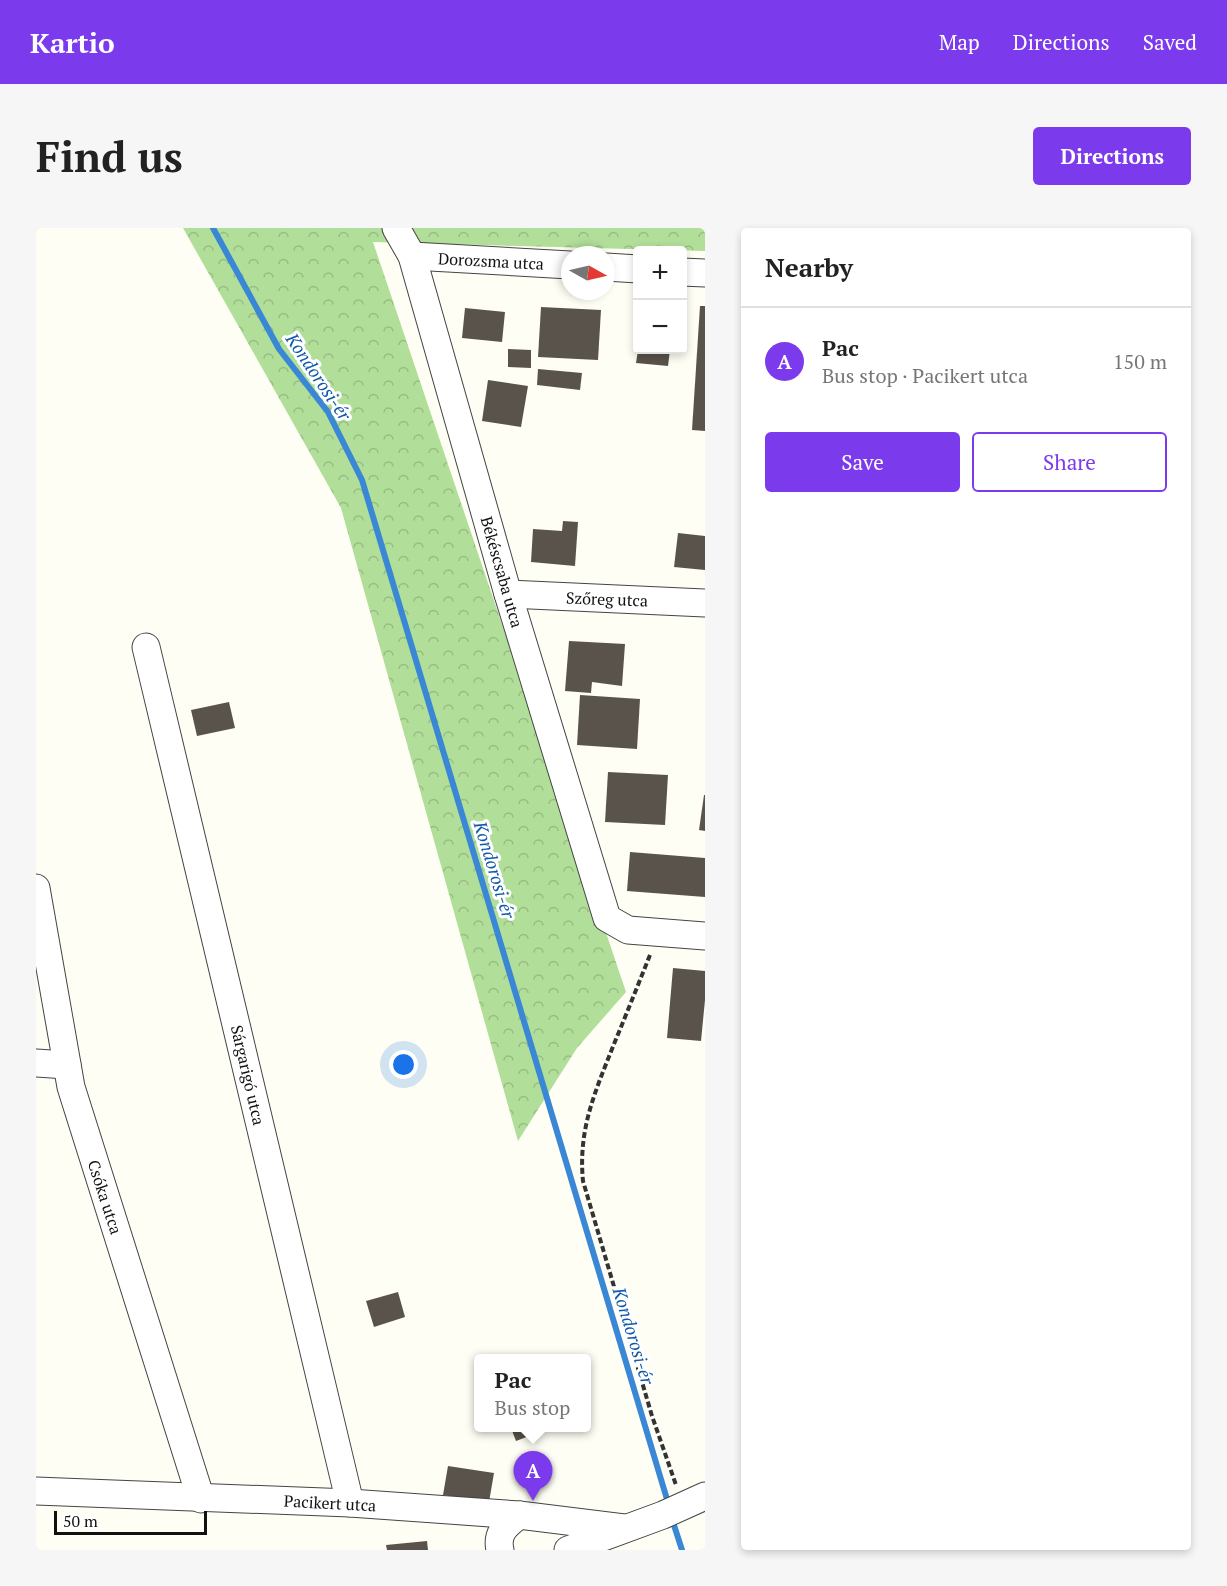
<!DOCTYPE html>
<html lang="en">
<head>
<meta charset="utf-8">
<style>
  :root { --surface:#fff; --page:#f6f6f6; --text:#222; --muted:#767676; --line:#e0e0e0; --accent:#7c3aed }
  body { margin:0; font-family:"PT Serif",serif; background:var(--page); color:var(--text) }
  .controls { position:absolute; right:18px; top:18px; display:grid; overflow:hidden; border-radius:6px; box-shadow:0 3px 9px #0003 }
  .controls button { width:54px; height:54px; display:grid; place-items:center; padding:0; border:0; border-bottom:2px solid var(--line); background:var(--surface); color:var(--text); font:30px sans-serif }
  .compass { position:absolute; left:525px; top:18px; width:54px; height:54px; border-radius:50%; background:var(--surface); box-shadow:0 3px 9px #0003; rotate:98deg }
  .scale { position:absolute; left:18px; bottom:15px; width:153px; box-sizing:border-box; padding-left:6px; border:3px solid #111; border-top:0; font-size:16px; line-height:21px; white-space:nowrap; color:#111; -webkit-text-stroke:4px #fff; paint-order:stroke }
  .you { position:absolute; left:368px; top:837px; width:21px; height:21px; margin:-15px; border:4px solid #fff; border-radius:50%; background:#1a73e8; box-shadow:0 0 0 9px #1a73e833 }
  .badge { display:grid; place-items:center; width:39px; height:39px; border-radius:50%; background:var(--accent); color:#fff; font-size:20px; font-weight:700 }
  .pin { position:absolute; translate:-50% -50px; filter:drop-shadow(0 2px 3px #0008) }
  .pin::after { content:''; position:absolute; top:32px; width:21px; height:18px; background:inherit; clip-path:polygon(0 0,100% 0,50% 100%) }
  .popup { position:absolute; left:438px; top:1126px; width:117px; height:78px; box-sizing:border-box; display:grid; place-content:center; border-radius:6px; background:var(--surface); filter:drop-shadow(0 2px 4px #0005); font-size:20px; white-space:nowrap; color:var(--muted) }
  .popup b { font-size:22px; color:var(--text) }
  .popup::after { content:''; position:absolute; left:50%; top:100%; margin-left:-12px; border:12px solid transparent; border-top-color:var(--surface) }
  .list { margin:0; padding:0; list-style:none }
  h2 { display:flex; justify-content:space-between; align-items:center; height:78px; margin:0; padding:0 24px; font-size:26px }
  h2 small { font-size:20px; font-weight:400; color:var(--muted) }
  .list li { display:grid; grid-template-columns:39px 1fr auto; gap:18px; align-items:center; box-sizing:border-box; height:108px; padding:0 24px; border-top:2px solid var(--line) }
  .list b { display:block; font-size:22px; white-space:nowrap }
  .list p { margin:0; font-size:20px; white-space:nowrap; color:var(--muted) }
  .list em { font-size:20px; font-style:normal; color:var(--muted) }
  .actions { display:flex; gap:12px; padding:18px 24px }
  .actions a { flex:1; padding:14px 0; border:2px solid var(--accent); border-radius:6px; text-align:center; font-size:21px; color:var(--accent) }
  .actions .main { background:var(--accent); color:#fff }
  .map { position:relative; flex:none; width:669px; height:1322px; overflow:hidden; border-radius:6px }
  header { display:flex; align-items:center; gap:36px; box-sizing:border-box; height:84px; padding:0 30px; background:var(--accent); color:#fff }
  header strong { font-size:28px }
  nav { display:flex; gap:33px; margin-inline-start:auto; font-size:21px }
  .intro { display:flex; align-items:center; justify-content:space-between; box-sizing:border-box; height:144px; padding:0 36px }
  h1 { margin:0; font-size:42px }
  .button { padding:15px 27px; border-radius:6px; background:var(--accent); color:#fff; font-size:21px; font-weight:700 }
  main { display:flex; gap:36px; padding:0 36px }
  aside { flex:1; background:var(--surface); border-radius:6px; box-shadow:0 3px 9px #0003 }
  .map>svg:first-child { display:block }
  .forest { fill:url(#forest-crowns) }
  .lines { fill:none; stroke-linecap:round; stroke-linejoin:round }
  .stream { stroke:#3987d5; stroke-width:6 }
  .building { fill:#5a534c }
  .minor-casing { stroke:#444; stroke-width:29 }
  .path { stroke:#333; stroke-width:4; stroke-dasharray:6 3; stroke-linecap:butt }
  .minor { stroke:#fff; stroke-width:27 }
  .labels { text-anchor:middle; stroke-width:6; stroke-linejoin:round; paint-order:stroke }
  .street-label { font-size:16px; fill:#111; stroke:#fff }
  .water-label { font-size:18px; font-style:italic; fill:#1159ab; stroke:#fff }
</style>
</head>
<body>
<header>
<strong>Kartio</strong>
<nav><a>Map</a><a>Directions</a><a>Saved</a></nav>
</header>
<div class="intro"><h1>Find us</h1><a class="button">Directions</a></div>
<main>
<div class="map">
<svg width="669" height="1322" viewBox="0 0 669 1322">
  <defs>
    <pattern id="forest-crowns" width="20" height="18" patternUnits="userSpaceOnUse" patternTransform="scale(1.5)"><rect width="20" height="18" fill="#b1de99"/><path d="M2 6a3 3 0 1 1 6 0M12 15a3 3 0 1 1 6 0" fill="none" stroke="#97bd83"/></pattern>
  </defs>
  <rect width="100%" height="100%" fill="#fffef4"/>
  <polygon class="forest" points="147,0 669,0 669,23 337,14 590,764 541,820 482,913 305,280"/>
  <g class="lines">
    <g class="stream">
      <polyline points="177,0 243,121 292,184 326,252 633,1278"/>
      <polyline points="636,1291 646,1322"/>
    </g>
  </g>
  <g class="building">
    <polygon points="664,78 669,78 669,203 656,202"/>
    <polygon points="505,79 565,82 562,132 502,129"/>
    <polygon points="429,80 469,84 466,114 426,110"/>
    <polygon points="472,121 495,122 495,140 472,139"/>
    <polygon points="602,122 634,122 632,138 600,135"/>
    <polygon points="502,141 546,145 544,162 501,157"/>
    <polygon points="452,152 492,158 485,199 446,193"/>
    <polygon points="527,293 542,294 539,338 495,334 497,301 526,303"/>
    <polygon points="642,305 669,308 669,342 638,339"/>
    <polygon points="533,413 589,416 586,458 556,454 555,465 529,463"/>
    <polygon points="544,467 604,471 601,521 541,517"/>
    <polygon points="193,474 199,500 161,508 155,482"/>
    <polygon points="572,544 632,547 629,597 569,594"/>
    <polygon points="668,567 669,567 669,603 663,602"/>
    <polygon points="594,624 669,630 669,669 591,663"/>
    <polygon points="637,740 669,743 669,772 665,813 631,810"/>
    <polygon points="362,1064 369,1089 338,1099 330,1073"/>
    <polygon points="475,1200 514,1200 480,1213"/>
    <polygon points="412,1238 458,1245 453,1274 407,1267"/>
    <polygon points="391,1313 392,1322 351,1322 350,1317"/>
  </g>
  <g class="lines">
    <g class="minor-casing">
      <g id="minor">
        <polyline points="360,0 376,28 472,366 571,690 592,702 669,708"/>
        <polyline points="376,28 534,37"/>
        <polyline points="570,39 602,41"/>
        <polyline points="646,44 669,45"/>
        <polyline points="472,366 669,375"/>
        <polyline points="110,419 314,1275"/>
        <polyline points="0,660 35,859 165,1271"/>
        <polyline points="0,835 31,837"/>
        <polyline points="0,1263 314,1275 483,1287 588,1300"/>
        <path d="M464 1322C460 1305 470 1297 483 1287"/>
        <polyline points="532,1322 627,1287 669,1268"/>
      </g>
    </g>
    <path class="path" d="M614 727C602 757 590 787 578 816 559 864 542 901 547 953L616 1188 640 1257"/>
    <use href="#minor" class="minor"/>
  </g>
  <g class="labels">
    <g class="street-label">
      <text transform="translate(455 33) rotate(3)" y="6">Dorozsma utca</text>
      <text transform="translate(466 344) rotate(74)" y="6">Békéscsaba utca</text>
      <text transform="translate(571 371) rotate(2)" y="6">Szőreg utca</text>
      <text transform="translate(212 847) rotate(77)" y="6">Sárgarigó utca</text>
      <text transform="translate(69 969) rotate(72)" y="6">Csóka utca</text>
      <text transform="translate(294 1275) rotate(3)" y="6">Pacikert utca</text>
    </g>
    <g class="water-label">
      <text transform="translate(282 149) rotate(56)" y="6">Kondorosi-ér</text>
      <text transform="translate(458 642) rotate(73)" y="6">Kondorosi-ér</text>
      <text transform="translate(597 1108) rotate(73)" y="6">Kondorosi-ér</text>
    </g>
  </g>
</svg>
<div class="controls">
<button>+</button>
<button>−</button>
</div>
<svg class="compass" viewBox="-18 -18 36 36"><path d="M0-13l5 13h-10z" fill="#e53935"/><path d="M0 13l5-13h-10z" fill="#767676"/></svg>
<div class="scale">50 m</div>
<div class="you"></div>
<div class="pin badge" style="left:497px;top:1273px">A</div>
<div class="popup"><b>Pac</b>Bus stop</div>
</div>
<aside>
<h2>Nearby<small></small></h2>
<ul class="list">
<li><span class="badge">A</span><div><b>Pac</b><p>Bus stop · Pacikert utca</p></div><em>150 m</em></li>
</ul>
<div class="actions"><a class="main">Save</a><a>Share</a></div>
</aside>
</main>
</body>
</html>
